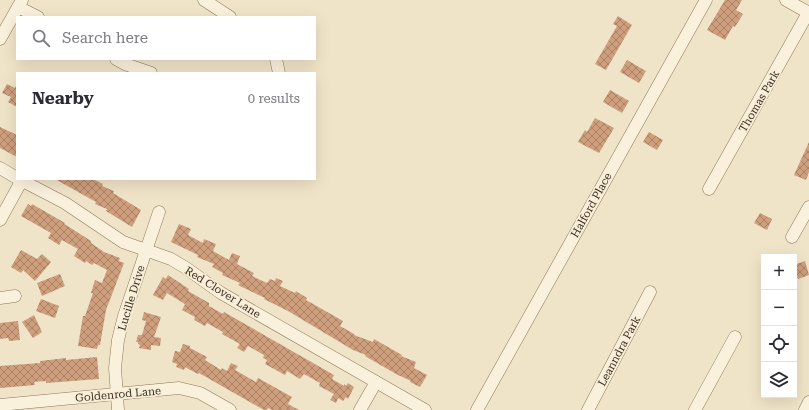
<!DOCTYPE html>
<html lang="en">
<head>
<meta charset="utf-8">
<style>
  :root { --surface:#fff; --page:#f2f2f3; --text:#2b2b33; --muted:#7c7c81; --line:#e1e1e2 }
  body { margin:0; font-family:"Roboto Serif",serif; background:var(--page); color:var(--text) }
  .controls { position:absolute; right:12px; bottom:12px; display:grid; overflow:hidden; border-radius:0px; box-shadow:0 4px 16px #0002 }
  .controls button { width:36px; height:36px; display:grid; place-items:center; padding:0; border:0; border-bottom:1px solid var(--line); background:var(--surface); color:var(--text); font:20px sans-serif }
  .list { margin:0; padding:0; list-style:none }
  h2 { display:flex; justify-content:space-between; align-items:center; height:52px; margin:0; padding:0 16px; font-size:17px }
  h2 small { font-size:13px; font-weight:400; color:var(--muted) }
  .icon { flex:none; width:22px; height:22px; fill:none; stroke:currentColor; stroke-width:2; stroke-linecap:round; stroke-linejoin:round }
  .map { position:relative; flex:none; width:809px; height:410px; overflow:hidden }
  .search { position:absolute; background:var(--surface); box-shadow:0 4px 16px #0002; left:16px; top:16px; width:300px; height:44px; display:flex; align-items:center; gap:10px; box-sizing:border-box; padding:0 14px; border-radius:0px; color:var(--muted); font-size:15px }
  .panel { position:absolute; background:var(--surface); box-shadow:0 4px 16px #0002; left:16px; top:72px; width:300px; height:108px; border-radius:0px }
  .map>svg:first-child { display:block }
  .building { fill:url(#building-cross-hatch) }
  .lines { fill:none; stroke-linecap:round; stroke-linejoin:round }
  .minor-casing { stroke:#8d765c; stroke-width:13 }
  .minor { stroke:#faf1dc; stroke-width:12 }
  .labels { text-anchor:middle; stroke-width:3.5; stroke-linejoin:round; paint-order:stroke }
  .street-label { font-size:11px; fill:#3d2e20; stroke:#f7eed8 }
</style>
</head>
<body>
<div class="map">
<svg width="809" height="410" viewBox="0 0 809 410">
  <defs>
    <pattern id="building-cross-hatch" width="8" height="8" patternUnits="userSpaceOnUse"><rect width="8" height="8" fill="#cf9f7d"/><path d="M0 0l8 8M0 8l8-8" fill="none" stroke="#a98266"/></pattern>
  </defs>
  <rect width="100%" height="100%" fill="#f0e4c8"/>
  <g class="building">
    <polygon points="725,0 742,0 736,10 743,14 735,27 733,26 725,40 707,30"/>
    <polygon points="618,16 632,25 606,70 595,64 617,26 613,24"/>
    <polygon points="627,60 646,71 639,83 620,72"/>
    <polygon points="7,84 15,88 17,84 17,107 8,102 11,97 2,93"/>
    <polygon points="610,90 629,101 622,113 603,102"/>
    <polygon points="595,118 614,128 599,153 578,142 585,130 587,132"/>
    <polygon points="0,127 17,135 17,157 0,148"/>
    <polygon points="649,132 663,140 657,150 643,142"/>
    <polygon points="809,142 809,172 806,180 794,175"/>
    <polygon points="55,179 93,179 103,184 102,186 114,191 113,193 141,210 132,227 106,211 107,209 95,204 96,202"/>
    <polygon points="28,204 31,206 32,204 65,223 64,224 66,225 91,241 91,243 104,252 120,258 119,261 124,263 106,310 100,345 98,345 97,349 78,346 83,316 85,316 93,293 91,293 95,280 102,283 107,270 94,263 92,265 86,261 85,263 74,256 78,249 62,240 59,245 48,238 51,233 21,216"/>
    <polygon points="760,213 772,219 767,230 754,223"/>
    <polygon points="179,224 191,229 188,235 203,243 204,239 216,244 213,251 229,260 232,253 240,256 237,264 254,273 252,276 267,283 270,279 275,281 276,278 283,281 280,286 295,293 296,291 307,298 306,300 343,321 340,326 354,334 354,335 373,342 374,339 402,355 401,356 416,362 414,368 427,375 420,387 410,382 411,381 396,374 365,356 366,355 353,350 288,311 264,299 265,298 238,285 240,283 222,275 223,273 212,267 214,264 197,257 198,255 171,242"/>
    <polygon points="21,250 37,259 42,254 51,262 35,281 23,270 21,273 11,267"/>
    <polygon points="805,261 809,275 798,279 794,265"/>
    <polygon points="60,274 65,286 42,296 37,283"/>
    <polygon points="168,275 189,289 188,291 209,303 209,306 223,314 224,312 334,375 332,379 344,386 344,384 346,386 348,383 354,387 348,399 346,397 343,401 338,398 336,403 330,400 334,394 319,386 320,383 304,374 300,379 287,371 285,375 265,364 267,360 263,358 264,355 248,346 244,352 237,348 240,344 222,334 223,332 207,323 205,326 194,320 195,317 182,310 185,304 167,293 163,300 153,295 163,277 166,279"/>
    <polygon points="41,299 59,306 55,318 36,311"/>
    <polygon points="144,312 161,317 154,337 161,338 160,346 151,345 151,350 139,348 140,345 138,344 138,342 136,342 138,335 142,335 146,321 142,320"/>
    <polygon points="34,315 42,332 33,338 22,322"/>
    <polygon points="18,321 20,340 9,341 8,338 0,339 0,323"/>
    <polygon points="183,344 190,346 190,348 207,357 205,360 221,370 222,368 227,371 231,363 238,366 235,370 256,382 258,378 292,397 288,404 299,410 272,410 268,408 267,410 264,410 199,373 198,374 185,367 184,370 176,367 177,364 172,362 175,351 180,352"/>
    <polygon points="97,357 99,379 46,383 46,381 34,382 35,385 0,388 0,366 40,363 40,361 66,358 66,360"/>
  </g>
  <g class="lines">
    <g class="minor-casing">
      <g id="minor">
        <polyline points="204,0 230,17"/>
        <polyline points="786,0 809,13"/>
        <polyline points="18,7 38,17"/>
        <polyline points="0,39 22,0"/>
        <polyline points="116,59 125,64 151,73"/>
        <polyline points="276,59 279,73"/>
        <polyline points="0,168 17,178"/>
        <polyline points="19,179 65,203 123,242 171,259 186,268 221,293 425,410"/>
        <polyline points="709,189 808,13"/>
        <polyline points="0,220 22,180"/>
        <polyline points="792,237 809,207"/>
        <polyline points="0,298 15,296"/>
        <polyline points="0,405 179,388 200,393 230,410"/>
        <polyline points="118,410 115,368 118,340 124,316 159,212"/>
        <polyline points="360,410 376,382"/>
        <polyline points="477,410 706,0"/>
        <polyline points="588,410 650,292"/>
        <polyline points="695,410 735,337"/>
        <polyline points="805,410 809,402"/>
      </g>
    </g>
    <use href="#minor" class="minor"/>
  </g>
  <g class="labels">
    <g class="street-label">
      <text transform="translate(759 101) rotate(-60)" y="4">Thomas Park</text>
      <text transform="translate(591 205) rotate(-61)" y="4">Halford Place</text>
      <text transform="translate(223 292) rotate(32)" y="4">Red Clover Lane</text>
      <text transform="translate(131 298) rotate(-73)" y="4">Lucille Drive</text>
      <text transform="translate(619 351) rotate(-62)" y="4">Leanndra Park</text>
      <text transform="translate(118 394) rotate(-5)" y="4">Goldenrod Lane</text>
    </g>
  </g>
</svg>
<div class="controls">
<button>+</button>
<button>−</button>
<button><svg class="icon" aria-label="locate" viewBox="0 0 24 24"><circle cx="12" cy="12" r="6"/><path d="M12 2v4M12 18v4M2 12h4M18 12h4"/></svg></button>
<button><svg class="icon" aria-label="layers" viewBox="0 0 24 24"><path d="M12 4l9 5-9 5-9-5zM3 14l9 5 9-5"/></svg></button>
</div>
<div class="search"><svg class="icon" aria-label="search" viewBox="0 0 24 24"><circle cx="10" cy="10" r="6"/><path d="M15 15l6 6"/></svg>Search here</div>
<section class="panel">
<h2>Nearby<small>0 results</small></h2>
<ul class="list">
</ul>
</section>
</div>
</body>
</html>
